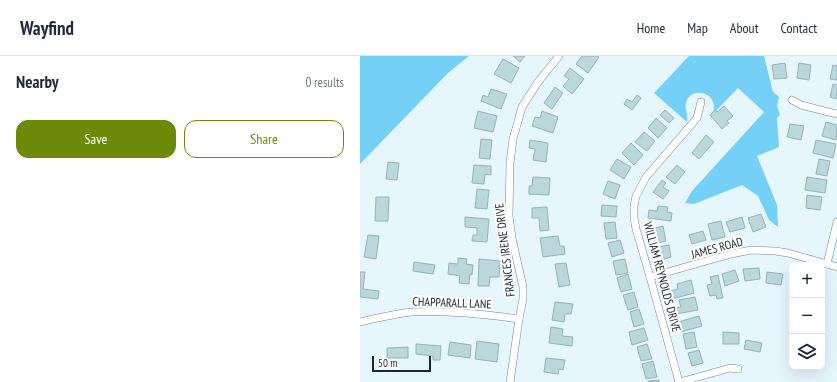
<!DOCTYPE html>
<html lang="en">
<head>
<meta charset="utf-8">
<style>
  :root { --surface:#fff; --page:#f6f6f7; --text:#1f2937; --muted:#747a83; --line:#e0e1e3; --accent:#6c8a07 }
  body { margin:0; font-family:"PT Sans Narrow",sans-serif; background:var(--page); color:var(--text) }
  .controls { position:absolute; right:12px; bottom:12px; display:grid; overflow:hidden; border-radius:8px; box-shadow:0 4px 16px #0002 }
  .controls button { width:36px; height:36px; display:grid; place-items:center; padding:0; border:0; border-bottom:1px solid var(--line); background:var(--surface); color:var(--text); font:20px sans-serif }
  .scale { position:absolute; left:12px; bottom:10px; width:59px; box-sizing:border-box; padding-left:4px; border:2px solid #1c262b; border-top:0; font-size:11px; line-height:14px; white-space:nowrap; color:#1c262b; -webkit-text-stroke:3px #fff; paint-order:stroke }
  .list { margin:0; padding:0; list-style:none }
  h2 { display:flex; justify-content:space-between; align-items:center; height:52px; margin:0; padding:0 16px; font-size:17px }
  h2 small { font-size:13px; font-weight:400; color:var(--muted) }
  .actions { display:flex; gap:8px; padding:12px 16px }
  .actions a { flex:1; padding:9px 0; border:1px solid var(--accent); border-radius:12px; text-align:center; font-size:14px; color:var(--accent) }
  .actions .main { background:var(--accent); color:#fff }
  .icon { flex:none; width:22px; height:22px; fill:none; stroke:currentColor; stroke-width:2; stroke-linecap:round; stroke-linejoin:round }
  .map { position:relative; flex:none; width:477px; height:326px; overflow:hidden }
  header { display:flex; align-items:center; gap:24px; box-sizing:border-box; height:56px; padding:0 20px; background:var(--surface); border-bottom:1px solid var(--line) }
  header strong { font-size:19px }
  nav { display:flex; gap:22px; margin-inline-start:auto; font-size:14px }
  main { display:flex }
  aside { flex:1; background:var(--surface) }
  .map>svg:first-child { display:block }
  .forest { fill:#74d0f6 }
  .building { fill:#bad8dc; stroke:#95b3b7 }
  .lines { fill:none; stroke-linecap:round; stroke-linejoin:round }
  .street-casing { stroke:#6f8793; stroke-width:8 }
  .street { stroke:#fff; stroke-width:7 }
  .labels { text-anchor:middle; stroke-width:4; stroke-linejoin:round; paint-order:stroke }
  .street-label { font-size:12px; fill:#1c262b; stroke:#fff }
</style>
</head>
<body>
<header>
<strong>Wayfind</strong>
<nav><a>Home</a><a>Map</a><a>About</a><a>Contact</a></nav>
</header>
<main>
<aside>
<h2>Nearby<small>0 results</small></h2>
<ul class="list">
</ul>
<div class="actions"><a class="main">Save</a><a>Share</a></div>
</aside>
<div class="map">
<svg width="477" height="326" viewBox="0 0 477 326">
  <rect width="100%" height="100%" fill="#e6f6fd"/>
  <g class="forest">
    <polygon points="0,0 109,0 88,17 0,108"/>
    <path d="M329 0H404L413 36 419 41 417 50 420 59 417 62 419 91 397 100 417 149 418 171 409 164 398 140 382 129 334 148 325 147 332 135 404 56 378 32 350 61C351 59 354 55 354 52 355 37 334 31 327 44 323 52 329 59 327 66L294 37Z"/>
  </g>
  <g class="building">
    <polygon points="153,0 165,0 160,6"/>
    <polygon points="222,0 237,0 239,1 228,17 216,8"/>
    <polygon points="143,3 159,12 151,27 134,18"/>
    <polygon points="425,7 427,22 414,23 412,9"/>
    <polygon points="439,7 451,9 449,24 437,22"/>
    <polygon points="473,9 477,10 477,24 470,23"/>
    <polygon points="210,12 224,23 212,38 203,30 209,23 204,20"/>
    <polygon points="473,28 477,29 477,43 470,41"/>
    <polygon points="195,31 203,37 192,53 184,47"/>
    <polygon points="131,33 147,38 141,53 121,45 123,39 128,41"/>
    <polygon points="277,39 281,42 272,54 264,48 267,43 272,46"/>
    <polygon points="364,50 373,60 367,65 369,67 362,73 350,59 355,54 357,56"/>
    <polygon points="305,54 314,62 309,67 300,59"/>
    <polygon points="118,55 137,60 133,76 114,72"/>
    <polygon points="182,55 198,61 193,77 172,70 175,61 180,62"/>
    <polygon points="296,62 307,72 298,82 288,72"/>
    <polygon points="466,66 477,69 476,84 462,80"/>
    <polygon points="430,68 444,70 441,84 427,81"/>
    <polygon points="284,76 295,85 287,95 275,86"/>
    <polygon points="346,79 354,86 339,103 332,97"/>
    <polygon points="121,83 132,84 130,103 119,102"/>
    <polygon points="170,84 188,87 186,106 173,104 175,93 169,92"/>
    <polygon points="456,84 476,88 473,102 453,97"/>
    <polygon points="271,87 283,99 274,109 262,97"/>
    <polygon points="257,103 271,111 264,123 250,114"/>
    <polygon points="459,103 470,105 467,120 456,118"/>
    <polygon points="28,106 39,107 37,124 26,123"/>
    <polygon points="114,109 131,110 131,119 125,118 124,128 112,127"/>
    <polygon points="317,109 325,116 315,128 306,121"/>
    <polygon points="173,121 190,122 189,139 169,138 169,130 172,130"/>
    <polygon points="447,121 467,124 465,137 445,134"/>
    <polygon points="302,124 306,127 303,131 309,135 303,143 293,136"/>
    <polygon points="248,125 260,129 255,143 243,138"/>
    <polygon points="117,133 129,134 127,153 115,152"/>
    <polygon points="447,139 462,141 460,154 446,152"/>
    <polygon points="16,141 29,141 28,165 15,165"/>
    <polygon points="242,149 257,150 256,161 241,160"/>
    <polygon points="298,150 308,151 307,156 312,157 311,165 288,162 289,154 297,155"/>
    <polygon points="187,151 189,174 180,175 179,162 172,162 172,152"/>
    <polygon points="401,158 406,171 393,176 388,162"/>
    <polygon points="105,161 129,163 127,186 112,185 113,179 117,179 117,172 105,171"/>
    <polygon points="382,161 385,172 370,176 366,166"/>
    <polygon points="361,165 365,181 352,184 348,168"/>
    <polygon points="255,166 257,182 246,183 244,167"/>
    <polygon points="303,170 306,185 294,188 291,173"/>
    <polygon points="343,175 346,184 332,188 329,179"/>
    <polygon points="8,179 19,180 16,203 4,201"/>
    <polygon points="198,180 200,190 204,190 205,198 183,201 180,182"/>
    <polygon points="260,184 264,197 252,201 248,187"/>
    <polygon points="309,189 311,201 301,204 298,191"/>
    <polygon points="98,202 107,203 106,208 113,209 112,219 110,218 109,228 99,227 100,220 88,218 89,207 98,208"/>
    <polygon points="119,203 140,205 139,221 130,221 129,230 118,230"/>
    <polygon points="265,203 268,217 256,219 253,205"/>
    <polygon points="54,206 75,209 73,218 53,215"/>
    <polygon points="206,207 210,229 199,231 195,208"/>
    <polygon points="399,212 400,223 385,225 383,213"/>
    <polygon points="375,214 379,225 365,230 362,218"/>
    <polygon points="0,216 5,216 3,233 19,235 18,243 0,241"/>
    <polygon points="407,216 423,218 421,229 406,227"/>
    <polygon points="268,218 272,233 261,236 257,222"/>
    <polygon points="358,219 363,242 357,243 356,239 350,240 347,229 352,228 350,221"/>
    <polygon points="331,224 334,237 312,243 310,235 318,233 317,228"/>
    <polygon points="274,236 278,251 268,254 263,239"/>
    <polygon points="335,241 338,254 316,258 315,252 321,251 319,244"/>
    <polygon points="195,246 213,248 211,258 205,258 204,266 192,264"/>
    <polygon points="279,253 284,268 274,271 270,256"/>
    <polygon points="339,260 342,270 321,276 318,266"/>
    <polygon points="191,271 203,273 202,280 213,281 212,290 189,287"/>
    <polygon points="284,272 288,284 272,289 269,276"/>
    <polygon points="334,276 337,291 326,293 323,278"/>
    <polygon points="363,276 379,277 379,288 363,288"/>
    <polygon points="386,284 402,287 400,296 384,293"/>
    <polygon points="117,285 139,288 137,306 115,303"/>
    <polygon points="90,286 111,289 110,302 88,299"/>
    <polygon points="56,288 81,290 80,304 73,304 73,300 56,298"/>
    <polygon points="287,288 292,303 281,305 277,291"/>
    <polygon points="48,291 48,302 27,302 27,292"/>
    <polygon points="339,294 343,307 332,310 328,297"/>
    <polygon points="186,302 205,304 203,314 199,313 198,318 184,316"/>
    <polygon points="293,305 297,321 286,323 282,308"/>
    <polygon points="299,324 299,326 288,326 288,325"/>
  </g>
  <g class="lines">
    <g class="street-casing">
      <g id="street">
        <polyline points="432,44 441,49 477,58"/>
        <polyline points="467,208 477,166"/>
        <polyline points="290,221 371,198 391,194 415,195 428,197 477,211"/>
        <path d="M0 266C17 262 34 258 52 256 88 254 123 258 159 263"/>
        <polyline points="150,326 159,263 163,243 163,231 152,182 149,160 150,107 153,83 162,51 178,26 199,0"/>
        <polyline points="319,326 290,221 276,173 274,162 274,150 276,140 286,121 337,62 341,46"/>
        <polyline points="320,326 370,312 378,313"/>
      </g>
    </g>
    <use href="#street" class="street"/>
  </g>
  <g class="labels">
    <g class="street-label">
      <text transform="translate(357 192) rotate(-15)" y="4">JAMES ROAD</text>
      <text transform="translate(145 194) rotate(-97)" y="4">FRANCES IRENE DRIVE</text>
      <text transform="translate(302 221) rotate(75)" y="4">WILLIAM REYNOLDS DRIVE</text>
      <text transform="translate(92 247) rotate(2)" y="4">CHAPPARALL LANE</text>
    </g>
  </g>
</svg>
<div class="controls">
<button>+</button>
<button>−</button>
<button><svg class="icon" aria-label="layers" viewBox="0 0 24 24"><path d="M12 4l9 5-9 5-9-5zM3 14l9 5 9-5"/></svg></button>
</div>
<div class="scale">50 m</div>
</div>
</main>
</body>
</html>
